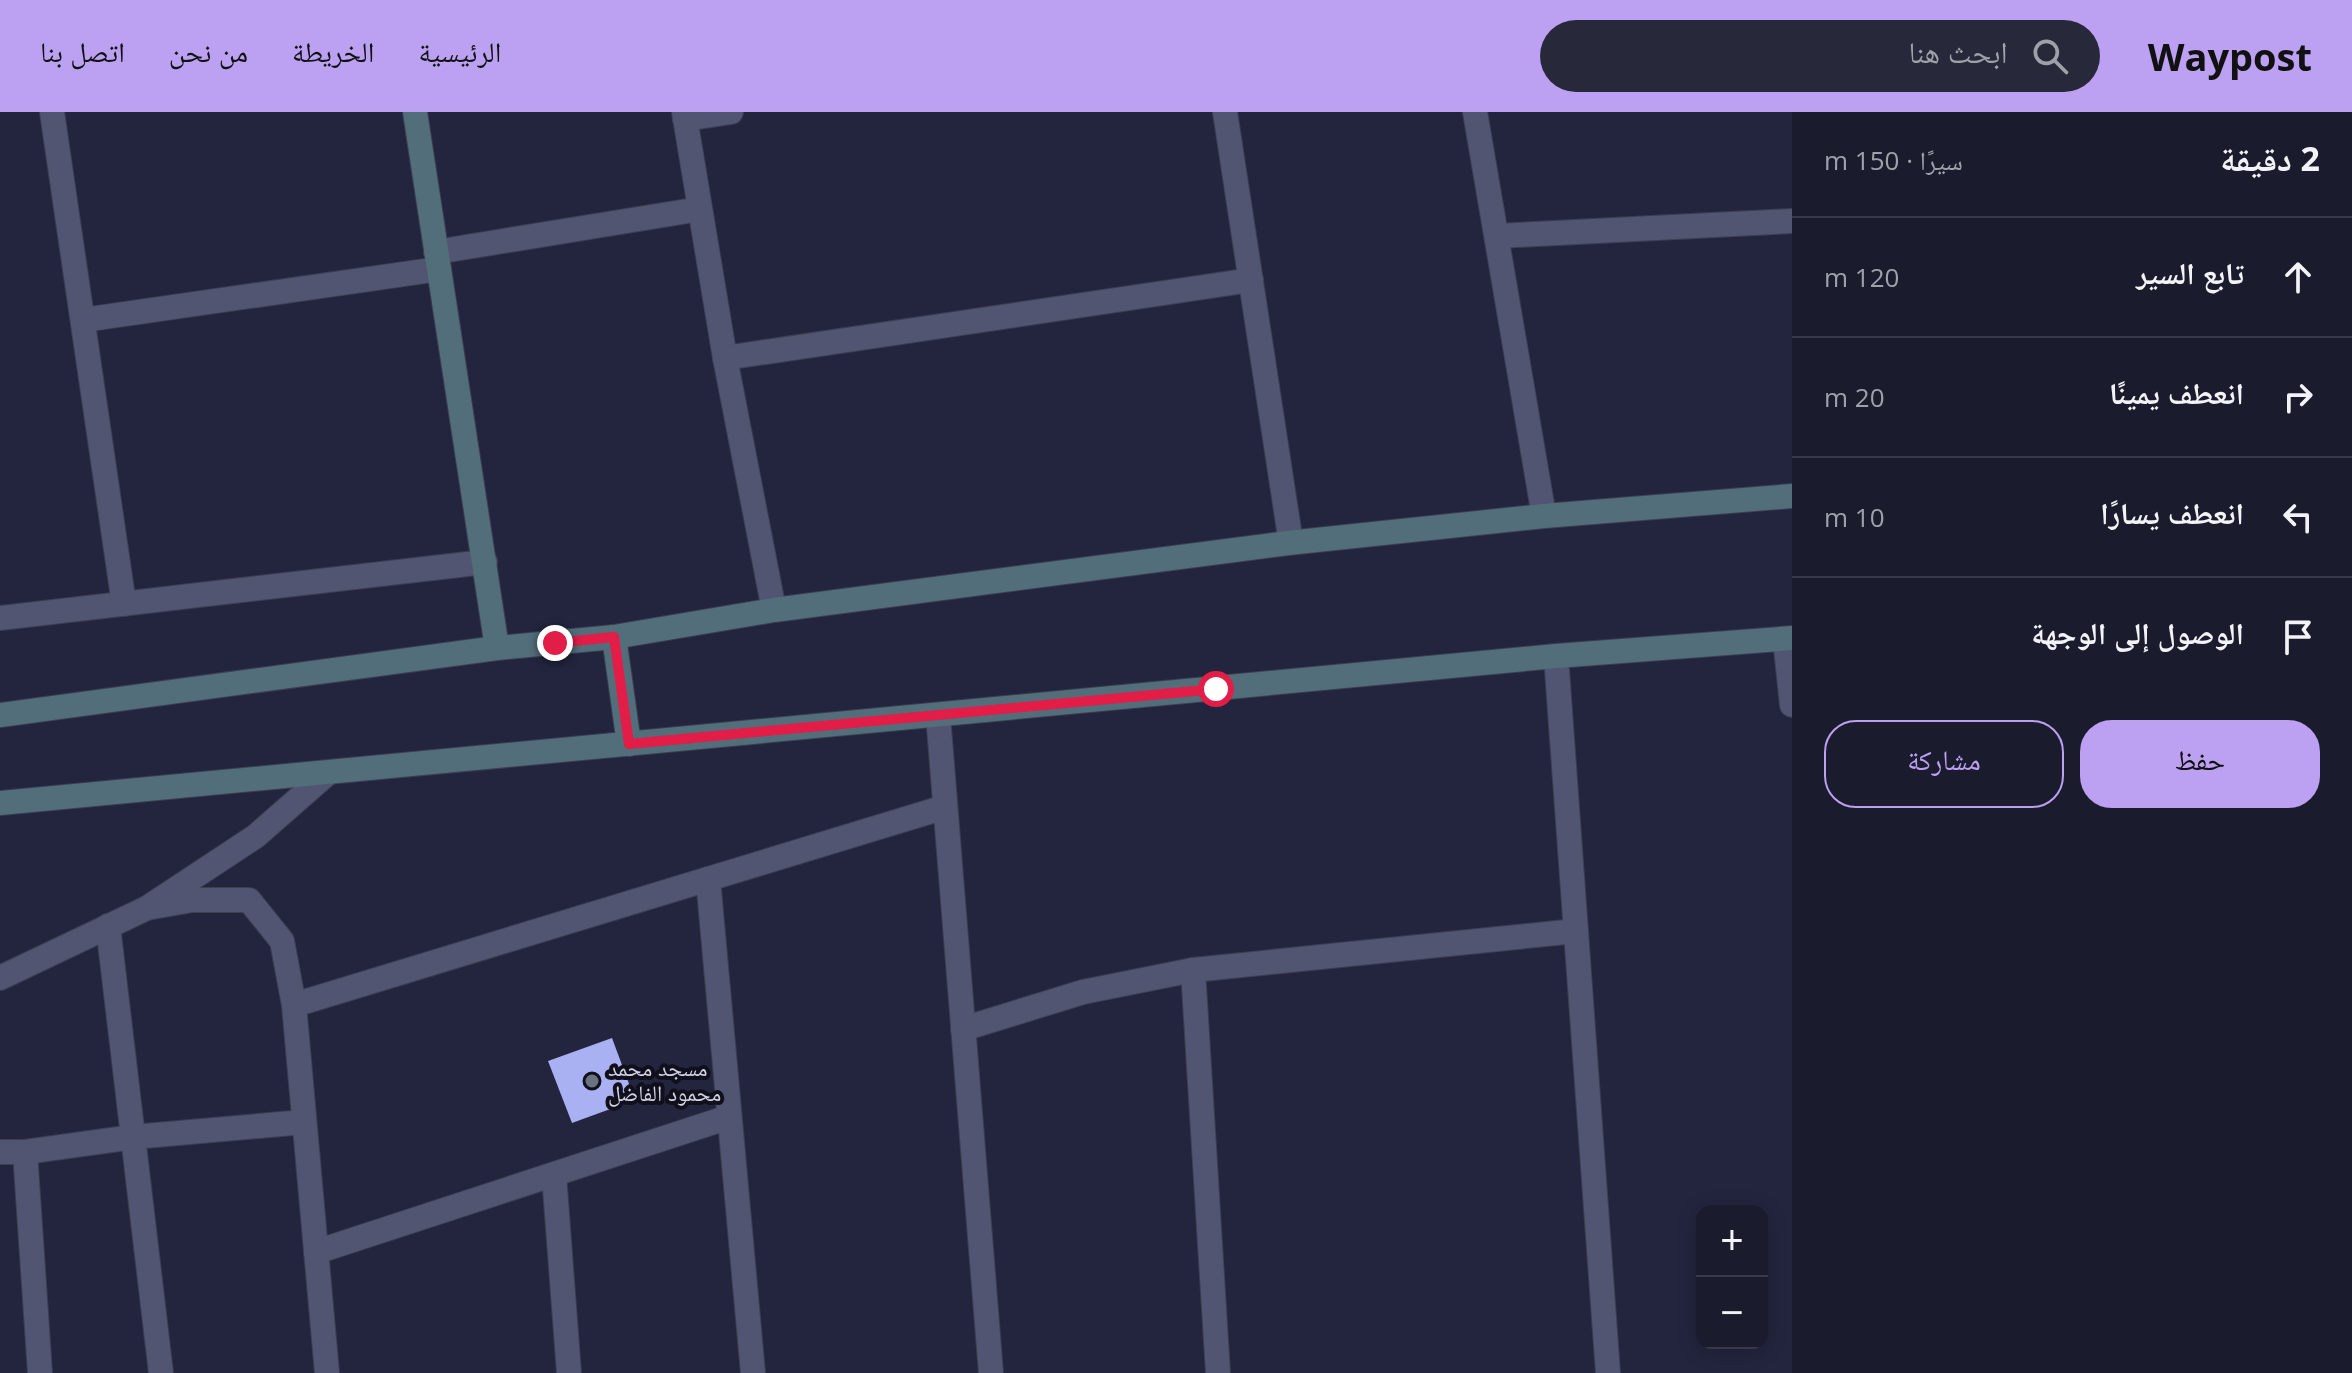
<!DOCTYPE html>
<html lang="ar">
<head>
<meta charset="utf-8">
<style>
  :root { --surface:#1a1c2e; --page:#27293a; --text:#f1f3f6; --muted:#9fa1aa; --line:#383a4a; --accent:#bca0f2 }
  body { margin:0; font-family:"Open Sans","Noto Naskh Arabic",sans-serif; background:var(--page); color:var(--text); direction:rtl }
  .controls { position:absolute; right:24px; bottom:24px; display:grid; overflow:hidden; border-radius:16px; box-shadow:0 4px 20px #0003 }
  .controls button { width:72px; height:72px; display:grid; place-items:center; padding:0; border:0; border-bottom:2px solid var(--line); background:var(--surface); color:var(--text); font:40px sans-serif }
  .stop { position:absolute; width:24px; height:24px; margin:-18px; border:6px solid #e11d48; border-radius:50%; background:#fff }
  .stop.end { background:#e11d48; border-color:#fff; box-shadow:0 2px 8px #0008 }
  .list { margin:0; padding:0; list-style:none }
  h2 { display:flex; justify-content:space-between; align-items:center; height:104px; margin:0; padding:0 32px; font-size:34px }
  h2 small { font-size:26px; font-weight:400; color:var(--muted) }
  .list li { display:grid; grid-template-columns:52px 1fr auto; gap:24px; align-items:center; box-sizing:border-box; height:120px; padding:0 32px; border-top:2px solid var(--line) }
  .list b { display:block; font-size:30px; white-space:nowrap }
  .list em { font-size:26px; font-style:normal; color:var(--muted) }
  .actions { display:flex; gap:16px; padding:24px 32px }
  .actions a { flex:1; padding:18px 0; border:2px solid var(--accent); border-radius:32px; text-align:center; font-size:28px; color:var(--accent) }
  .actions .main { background:var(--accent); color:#111 }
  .icon { flex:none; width:44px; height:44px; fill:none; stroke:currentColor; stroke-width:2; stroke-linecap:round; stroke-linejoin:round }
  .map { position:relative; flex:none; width:1792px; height:1261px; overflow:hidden; direction:ltr }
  header { display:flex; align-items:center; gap:48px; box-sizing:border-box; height:112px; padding:0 40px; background:var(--accent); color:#111 }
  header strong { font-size:38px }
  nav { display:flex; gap:44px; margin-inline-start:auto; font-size:28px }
  .search { width:560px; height:72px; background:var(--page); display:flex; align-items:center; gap:20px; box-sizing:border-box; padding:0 28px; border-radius:44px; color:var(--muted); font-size:30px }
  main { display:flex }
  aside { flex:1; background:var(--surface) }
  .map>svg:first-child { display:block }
  .building { fill:#aab1f3 }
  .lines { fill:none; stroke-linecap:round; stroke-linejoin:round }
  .street-casing { stroke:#3c3e52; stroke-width:26 }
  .secondary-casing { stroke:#3c3e52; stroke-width:26 }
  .street { stroke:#525571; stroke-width:24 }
  .secondary { stroke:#526e7b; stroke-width:24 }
  .route { stroke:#e11d48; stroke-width:10 }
  .worship-dot { fill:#6b7280; stroke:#0f101b; stroke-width:3 }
  .labels { text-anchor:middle; stroke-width:8; stroke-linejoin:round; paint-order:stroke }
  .poi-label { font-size:22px; fill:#d2d4e5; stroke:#0f101b; text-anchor:start }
</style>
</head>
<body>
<header>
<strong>Waypost</strong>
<div class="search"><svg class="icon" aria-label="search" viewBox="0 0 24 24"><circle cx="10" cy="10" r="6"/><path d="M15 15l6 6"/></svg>ابحث هنا</div>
<nav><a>الرئيسية</a><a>الخريطة</a><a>من نحن</a><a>اتصل بنا</a></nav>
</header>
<main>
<aside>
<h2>2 دقيقة<small>سيرًا · 150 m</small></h2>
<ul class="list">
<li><svg class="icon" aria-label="ahead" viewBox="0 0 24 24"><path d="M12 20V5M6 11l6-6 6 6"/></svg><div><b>تابع السير</b></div><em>120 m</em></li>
<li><svg class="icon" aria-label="right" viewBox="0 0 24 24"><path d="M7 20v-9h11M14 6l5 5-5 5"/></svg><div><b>انعطف يمينًا</b></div><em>20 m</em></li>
<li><svg class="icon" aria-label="left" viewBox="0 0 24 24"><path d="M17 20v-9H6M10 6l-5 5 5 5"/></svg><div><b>انعطف يسارًا</b></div><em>10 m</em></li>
<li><svg class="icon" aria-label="arrive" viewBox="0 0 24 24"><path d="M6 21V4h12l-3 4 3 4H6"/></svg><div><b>الوصول إلى الوجهة</b></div></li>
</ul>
<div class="actions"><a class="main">حفظ</a><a>مشاركة</a></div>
</aside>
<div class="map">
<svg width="1792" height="1261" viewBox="0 0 1792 1261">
  <rect width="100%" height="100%" fill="#23253e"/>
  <polygon class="building" points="612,926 635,988 572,1011 548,949"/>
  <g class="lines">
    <g class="street-casing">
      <g id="street">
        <polyline points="52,0 124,492"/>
        <polyline points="684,0 725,246 774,498"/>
        <polyline points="1225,0 1289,418 1288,431"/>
        <polyline points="1475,0 1544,404"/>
        <polyline points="685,7 731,0"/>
        <polyline points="1497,124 1792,109"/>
        <polyline points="436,140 700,97"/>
        <polyline points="83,208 439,157"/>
        <polyline points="725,246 1251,168"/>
        <polyline points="0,506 485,450"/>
        <polyline points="1785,527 1792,593"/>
        <polyline points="1556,544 1608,1261"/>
        <polyline points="938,603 991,1261"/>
        <polyline points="708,767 753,1261"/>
        <polyline points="147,796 192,788 249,788 282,829 294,893 327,1261"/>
        <polyline points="108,814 161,1261"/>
        <polyline points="1193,858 1218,1261"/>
        <polyline points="0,866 147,796 256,724 329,660"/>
        <polyline points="294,893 945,695"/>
        <polyline points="963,917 1083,880 1193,858 1576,819"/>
        <polyline points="0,1040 25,1040 133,1025 304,1010"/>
        <polyline points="25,1040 40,1261"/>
        <polyline points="554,1063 569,1261"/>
        <polyline points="316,1140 729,1005"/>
      </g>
    </g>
    <g class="secondary-casing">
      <g id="secondary">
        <polyline points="415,0 497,536"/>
        <polyline points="614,525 629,632"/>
        <polyline points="0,603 497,536 614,525 774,498 1288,431 1544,404 1792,384"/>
        <polyline points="0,691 1556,544 1792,526"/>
      </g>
    </g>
    <use href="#street" class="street"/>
    <use href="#secondary" class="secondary"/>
  </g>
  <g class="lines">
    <polyline class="route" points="555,531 614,525 629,632 1216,577"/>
  </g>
  <circle class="worship-dot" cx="592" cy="969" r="8"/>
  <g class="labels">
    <g class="poi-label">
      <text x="608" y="964">مسجد محمد<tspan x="608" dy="25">محمود الفاضل</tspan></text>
    </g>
  </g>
</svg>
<div class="controls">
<button>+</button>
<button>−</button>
</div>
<div class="stop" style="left:1216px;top:577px"></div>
<div class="stop end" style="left:555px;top:531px"></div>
</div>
</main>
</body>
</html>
